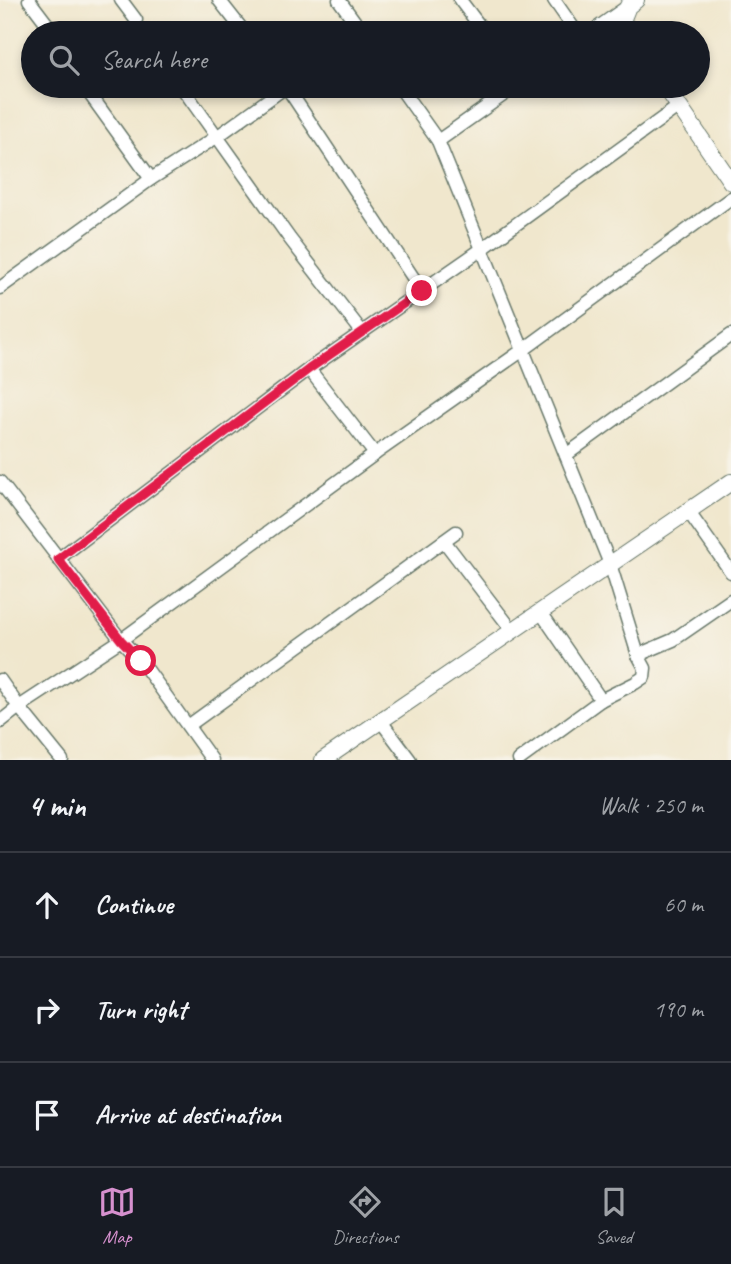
<!DOCTYPE html>
<html lang="en">
<head>
<meta charset="utf-8">
<style>
  :root { --surface:#171b24; --page:#242831; --text:#f1f3f6; --muted:#9ea1a6; --line:#363941; --accent:#d690ce }
  body { margin:0; font-family:Caveat,sans-serif; background:var(--page); color:var(--text) }
  .stop { position:absolute; width:21px; height:21px; margin:-16px; border:5px solid #e11d48; border-radius:50%; background:#fff }
  .stop.end { background:#e11d48; border-color:#fff; box-shadow:0 2px 7px #0008 }
  .list { margin:0; padding:0; list-style:none }
  h2 { display:flex; justify-content:space-between; align-items:center; height:91px; margin:0; padding:0 28px; font-size:30px }
  h2 small { font-size:23px; font-weight:400; color:var(--muted) }
  .list li { display:grid; grid-template-columns:46px 1fr auto; gap:21px; align-items:center; box-sizing:border-box; height:105px; padding:0 28px; border-top:2px solid var(--line) }
  .list b { display:block; font-size:26px; white-space:nowrap }
  .list em { font-size:23px; font-style:normal; color:var(--muted) }
  .icon { flex:none; width:38px; height:38px; fill:none; stroke:currentColor; stroke-width:2; stroke-linecap:round; stroke-linejoin:round }
  .map { position:relative; flex:none; width:731px; height:760px; overflow:hidden }
  .search { position:absolute; background:var(--surface); box-shadow:0 4px 10px #0003; left:21px; right:21px; top:21px; height:77px; display:flex; align-items:center; gap:18px; box-sizing:border-box; padding:0 24px; border-radius:38px; color:var(--muted); font-size:26px }
  .sheet { height:406px; background:var(--surface) }
  nav { display:flex; justify-content:space-around; align-items:center; box-sizing:border-box; height:98px; border-top:2px solid var(--line); background:var(--surface); font-size:19px; color:var(--muted) }
  nav a { display:grid; justify-items:center; gap:4px }
  nav .on { color:var(--accent) }
  .map>svg:first-child { display:block }
  .lines { fill:none; stroke-linecap:round; stroke-linejoin:round }
  .minor-casing { stroke:#68786a; stroke-width:15 }
  .tertiary-casing { stroke:#68786a; stroke-width:18 }
  .minor { stroke:#fff; stroke-width:12 }
  .tertiary { stroke:#fff; stroke-width:16 }
  .route { stroke:#e11d48; stroke-width:9 }
</style>
</head>
<body>
<div class="map">
<svg width="731" height="760" viewBox="0 0 731 760">
  <rect width="100%" height="100%" fill="#f7f3e8"/>
  <filter id="ink" filterUnits="userSpaceOnUse"><feTurbulence type="fractalNoise" baseFrequency=".0143" numOctaves="2"/><feDisplacementMap in="SourceGraphic" scale="14" xChannelSelector="R" yChannelSelector="G"/><feConvolveMatrix kernelMatrix="1 2 1 2 8 2 1 2 1" color-interpolation-filters="sRGB"/></filter>
  <filter id="wash" filterUnits="userSpaceOnUse"><feTurbulence type="fractalNoise" baseFrequency=".00686" numOctaves="4" result="noise"/><feDisplacementMap in="SourceGraphic" scale="28" xChannelSelector="R" yChannelSelector="G"/><feGaussianBlur stdDeviation="1.57" result="paint"/><feColorMatrix in="noise" values="0 0 0 0 0 0 0 0 0 0 0 0 0 0 0 0 0 1.4 0 .05"/><feComposite in="paint" operator="in"/></filter>
  <g filter="url(#wash)">
    <rect width="100%" height="100%" fill="#f0e7cd"/>
  </g>
  <g filter="url(#ink)">
    <g class="lines">
      <g class="minor-casing">
        <g id="minor">
          <polyline points="29,0 54,33"/>
          <polyline points="121,0 136,20"/>
          <polyline points="219,0 245,33"/>
          <polyline points="339,0 363,33"/>
          <polyline points="460,0 485,33"/>
          <polyline points="554,0 577,33"/>
          <polyline points="590,33 628,6"/>
          <polyline points="84,86 151,179"/>
          <polyline points="181,86 290,239 362,332"/>
          <polyline points="286,86 422,291"/>
          <polyline points="399,86 438,141 610,564 638,655 645,668 644,677 635,683 601,700 519,760"/>
          <polyline points="438,141 516,86"/>
          <polyline points="0,288 151,179 218,136 287,86"/>
          <polyline points="309,369 375,454"/>
          <polyline points="566,455 731,335"/>
          <polyline points="0,482 121,640 141,661 212,760"/>
          <polyline points="688,511 731,572"/>
          <polyline points="444,541 512,630"/>
          <polyline points="58,559 309,369 482,249 679,106"/>
          <polyline points="540,611 601,700"/>
          <polyline points="638,655 673,640 731,600"/>
          <polyline points="0,680 19,707 62,760"/>
          <polyline points="380,720 410,760"/>
          <polyline points="0,722 19,707 121,640 375,454 523,350 731,198"/>
          <polyline points="188,726 456,532"/>
        </g>
      </g>
      <g class="tertiary-casing">
        <g id="tertiary">
          <polyline points="631,33 622,21 628,6 636,0"/>
          <polyline points="665,86 731,182"/>
          <polyline points="323,760 731,482"/>
        </g>
      </g>
      <use href="#minor" class="minor"/>
      <use href="#tertiary" class="tertiary"/>
    </g>
  </g>
  <g class="lines" filter="url(#ink)">
    <polyline class="route" points="141,661 121,640 58,559 309,369 422,291"/>
  </g>
</svg>
<div class="stop" style="left:141px;top:661px"></div>
<div class="stop end" style="left:422px;top:291px"></div>
<div class="search"><svg class="icon" aria-label="search" viewBox="0 0 24 24"><circle cx="10" cy="10" r="6"/><path d="M15 15l6 6"/></svg>Search here</div>
</div>
<section class="sheet">
<h2>4 min<small>Walk · 250 m</small></h2>
<ul class="list">
<li><svg class="icon" aria-label="ahead" viewBox="0 0 24 24"><path d="M12 20V5M6 11l6-6 6 6"/></svg><div><b>Continue</b></div><em>60 m</em></li>
<li><svg class="icon" aria-label="right" viewBox="0 0 24 24"><path d="M7 20v-9h11M14 6l5 5-5 5"/></svg><div><b>Turn right</b></div><em>190 m</em></li>
<li><svg class="icon" aria-label="arrive" viewBox="0 0 24 24"><path d="M6 21V4h12l-3 4 3 4H6"/></svg><div><b>Arrive at destination</b></div></li>
</ul>
</section>
<nav>
<a class="on"><svg class="icon" aria-label="map" viewBox="0 0 24 24"><path d="M3 6l6-2 6 2 6-2v14l-6 2-6-2-6 2zM9 4v14M15 6v14"/></svg>Map</a>
<a><svg class="icon" aria-label="directions" viewBox="0 0 24 24"><path d="M12 3l9 9-9 9-9-9zM9 14v-3h6M13 9l2 2-2 2"/></svg>Directions</a>
<a><svg class="icon" aria-label="saved" viewBox="0 0 24 24"><path d="M7 4h10v16l-5-4-5 4z"/></svg>Saved</a>
</nav>
</body>
</html>
